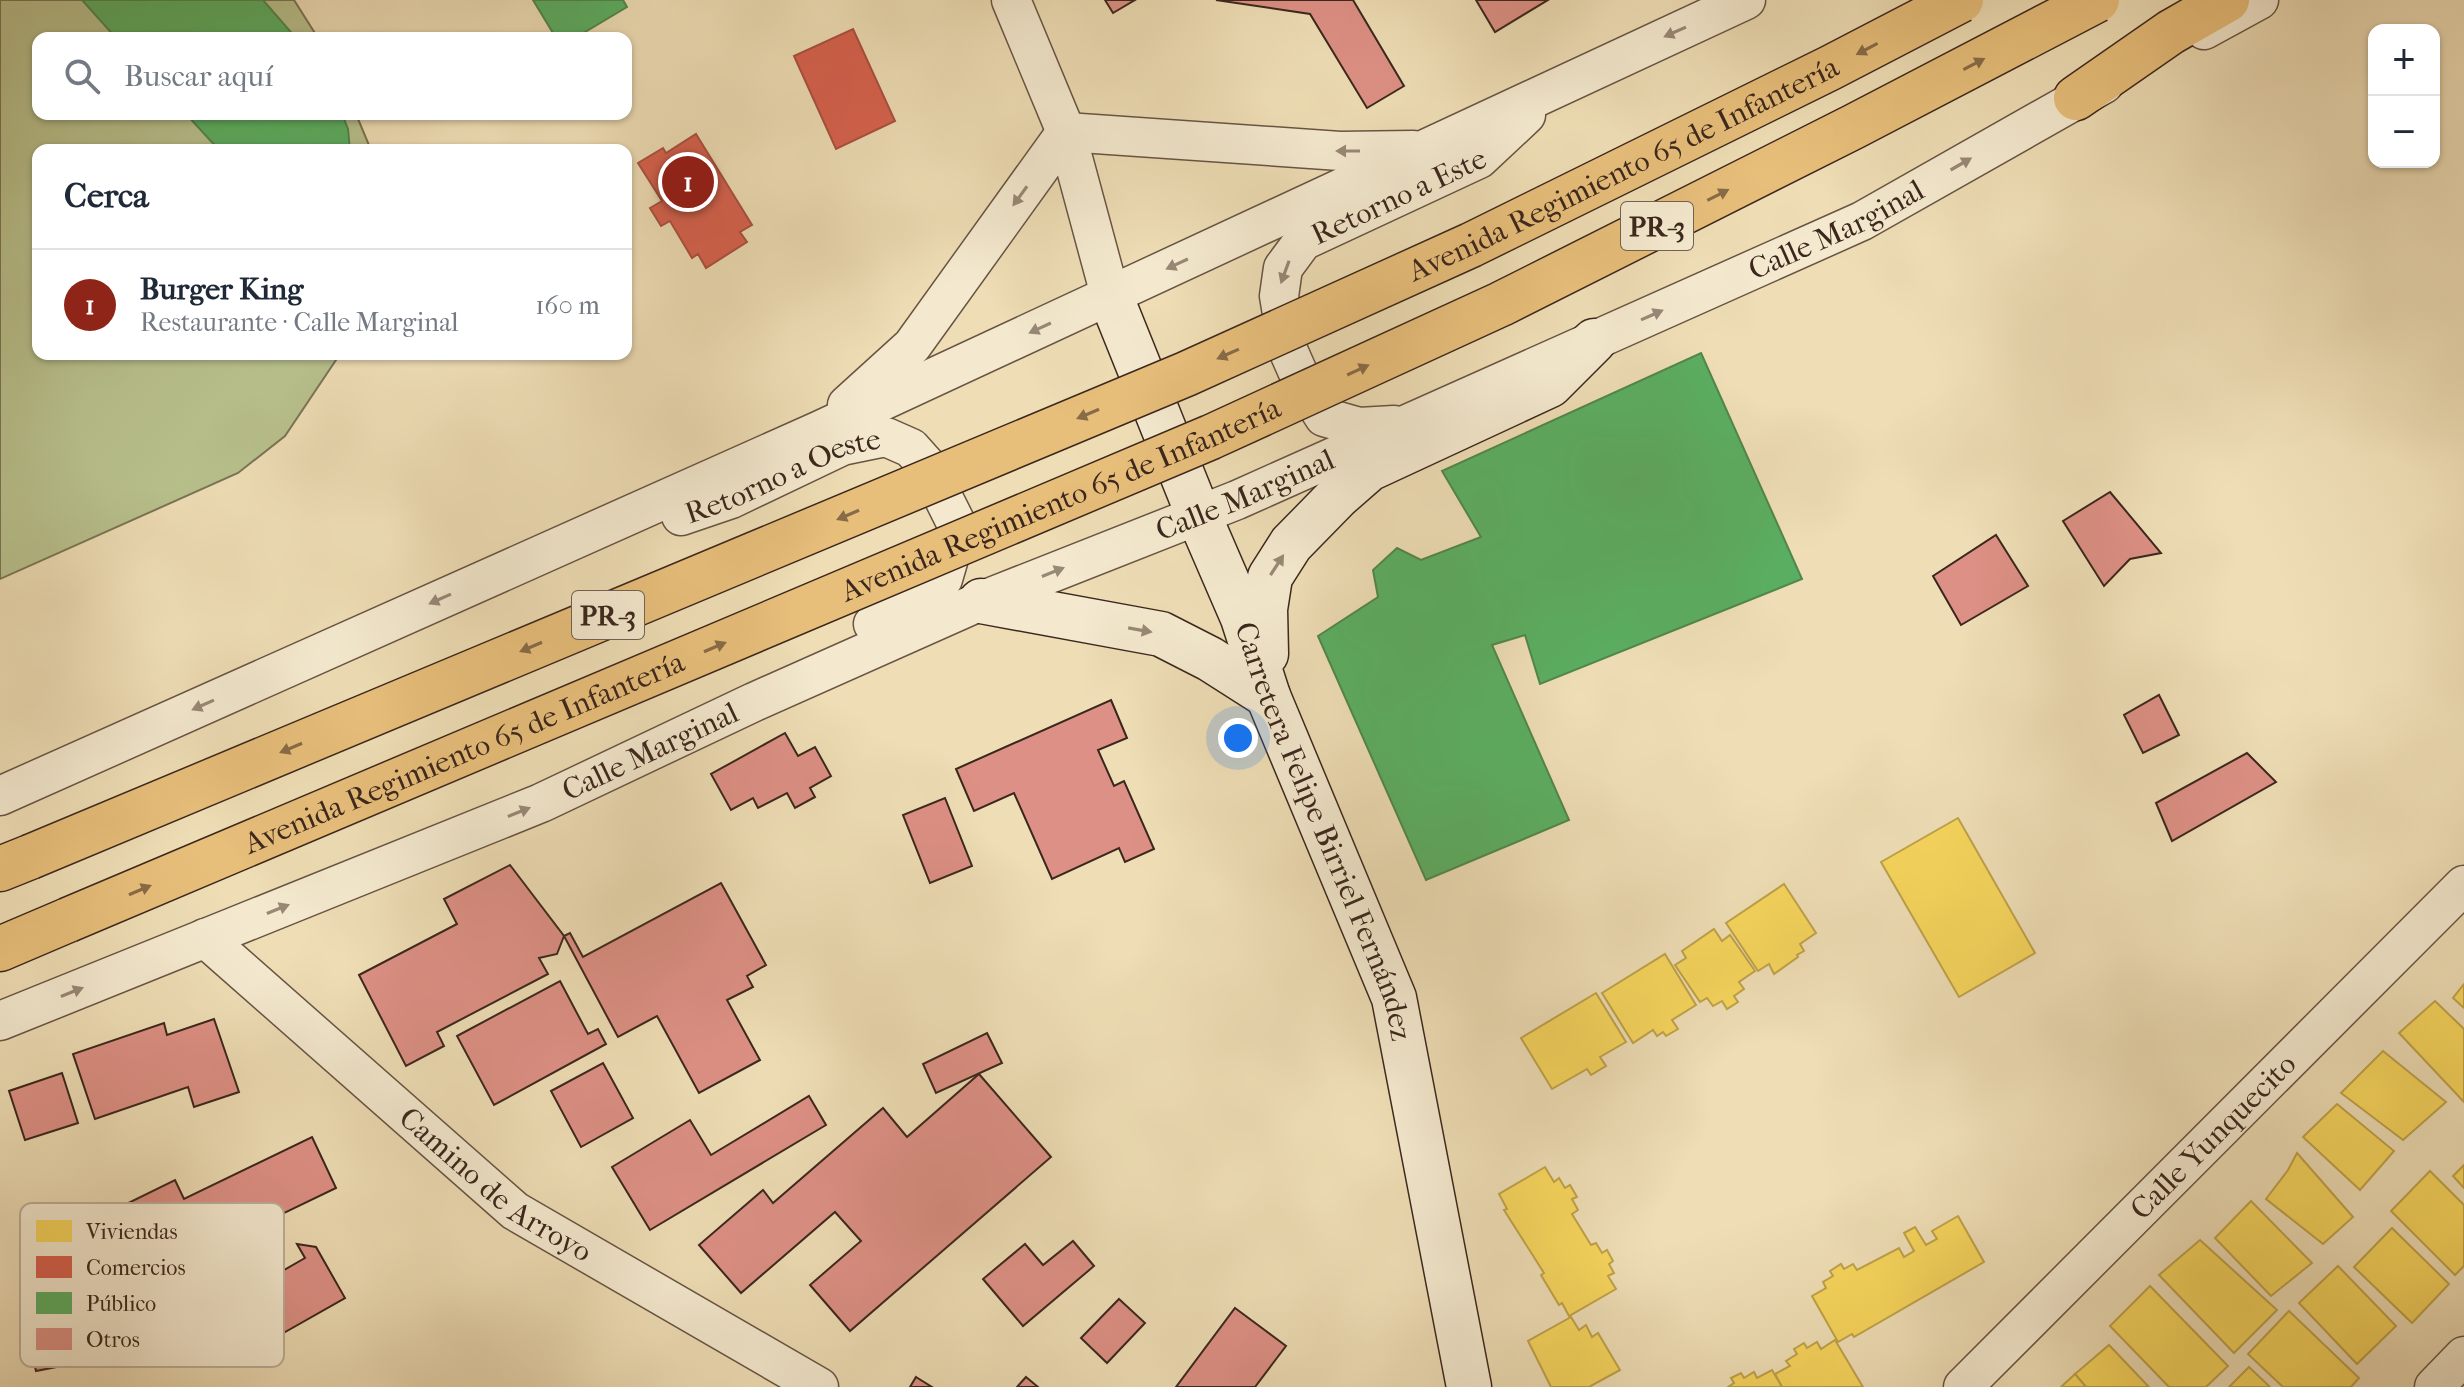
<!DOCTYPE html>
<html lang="es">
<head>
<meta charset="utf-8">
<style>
  :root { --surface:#fff; --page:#f2f2f3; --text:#1f2937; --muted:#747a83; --line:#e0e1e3; --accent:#8f2418 }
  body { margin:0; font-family:"IM FELL French Canon",serif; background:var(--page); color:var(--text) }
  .controls { position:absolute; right:24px; top:24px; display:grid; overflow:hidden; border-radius:16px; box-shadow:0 2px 6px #0004 }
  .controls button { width:72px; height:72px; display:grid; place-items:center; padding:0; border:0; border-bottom:2px solid var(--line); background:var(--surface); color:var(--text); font:40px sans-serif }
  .you { position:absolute; left:1238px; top:738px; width:28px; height:28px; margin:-20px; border:6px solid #fff; border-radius:50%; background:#1a73e8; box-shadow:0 0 0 12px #1a73e833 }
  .badge { display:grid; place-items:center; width:52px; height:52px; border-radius:50%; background:var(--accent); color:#fff; font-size:26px; font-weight:700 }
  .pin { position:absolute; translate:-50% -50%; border:4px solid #fff; box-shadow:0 2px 8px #0006 }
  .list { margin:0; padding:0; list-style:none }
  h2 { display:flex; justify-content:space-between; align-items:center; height:104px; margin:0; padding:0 32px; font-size:34px }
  h2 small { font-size:26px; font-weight:400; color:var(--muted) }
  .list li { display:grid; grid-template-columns:52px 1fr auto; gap:24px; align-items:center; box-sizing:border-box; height:112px; padding:0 32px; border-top:2px solid var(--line) }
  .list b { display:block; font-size:30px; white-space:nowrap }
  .list p { margin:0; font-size:26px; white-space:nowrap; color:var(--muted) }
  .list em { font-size:26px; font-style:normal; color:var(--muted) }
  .icon { flex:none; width:44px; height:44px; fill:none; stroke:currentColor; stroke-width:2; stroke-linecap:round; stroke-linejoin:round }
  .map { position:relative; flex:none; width:2464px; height:1387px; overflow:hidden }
  .search { position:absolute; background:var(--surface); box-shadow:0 2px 6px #0004; left:32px; top:32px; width:600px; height:88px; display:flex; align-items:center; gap:20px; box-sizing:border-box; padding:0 28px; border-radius:16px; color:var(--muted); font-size:30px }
  .panel { position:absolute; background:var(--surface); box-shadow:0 2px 6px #0004; left:32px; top:144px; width:600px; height:216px; border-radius:16px }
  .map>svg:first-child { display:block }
  .green { fill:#b8c18d; stroke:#7a7455; stroke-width:2 }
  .homes { fill:#f6d55c; stroke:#bea149; stroke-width:2 }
  .shops { fill:#d6604d; stroke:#a84f3f; stroke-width:2 }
  .public { fill:#5aae61; stroke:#51864d; stroke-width:2 }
  .building { fill:#dd9085; stroke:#3b271d; stroke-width:2 }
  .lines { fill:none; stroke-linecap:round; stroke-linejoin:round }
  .street-casing { stroke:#685443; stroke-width:41 }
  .secondary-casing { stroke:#3b271d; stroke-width:47 }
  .primary-casing { stroke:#3b271d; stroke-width:47 }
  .street { stroke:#f4e9cf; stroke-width:38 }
  .secondary { stroke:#f4e9cf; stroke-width:44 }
  .primary { stroke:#e7be7a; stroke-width:44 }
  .primary-bridge-casing { stroke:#3b271d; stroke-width:47; stroke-linecap:butt }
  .primary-bridge { stroke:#e7be7a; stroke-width:44 }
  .oneway { fill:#988876 }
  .oneway2 { fill:#886b47 }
  .labels { text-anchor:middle; stroke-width:8; stroke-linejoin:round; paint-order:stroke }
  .shield { fill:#f4e9cf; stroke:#726152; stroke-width:2 }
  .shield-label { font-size:28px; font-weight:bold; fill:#3b271d }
  .street-label { font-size:30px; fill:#3b271d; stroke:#f4e9cf }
  .key { fill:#f4e9cf; stroke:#bcaf9a; stroke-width:2 }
  .key-label { font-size:22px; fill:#3b271d }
</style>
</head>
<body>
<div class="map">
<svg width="2464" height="1387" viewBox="0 0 2464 1387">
  <rect width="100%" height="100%" fill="#eeddb5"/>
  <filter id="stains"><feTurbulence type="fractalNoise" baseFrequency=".0025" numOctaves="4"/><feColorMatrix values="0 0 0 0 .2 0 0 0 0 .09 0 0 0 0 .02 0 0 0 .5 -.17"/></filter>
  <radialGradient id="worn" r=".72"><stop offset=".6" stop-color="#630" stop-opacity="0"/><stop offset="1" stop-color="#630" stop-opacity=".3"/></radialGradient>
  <polygon class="green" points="0,0 294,0 318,38 38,38 38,114 356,114 371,150 38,150 38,354 340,354 285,436 238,473 0,579"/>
  <g class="homes">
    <polygon points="1958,818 2035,953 1959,997 1881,862"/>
    <polygon points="1784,884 1816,933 1800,944 1804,951 1797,955 1798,957 1774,974 1769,964 1758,971 1726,923"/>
    <polygon points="1714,929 1722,941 1730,935 1755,971 1739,982 1744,989 1734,996 1738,1002 1727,1009 1722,1001 1713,1006 1707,998 1700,1002 1675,965 1686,958 1682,951"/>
    <polygon points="1665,954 1696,1005 1672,1020 1678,1029 1666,1036 1663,1032 1657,1036 1653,1030 1633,1043 1602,993"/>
    <polygon points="2464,984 2464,1008 2453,998"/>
    <polygon points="1596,993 1626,1042 1600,1057 1606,1066 1591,1075 1587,1069 1552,1089 1521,1038"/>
    <polygon points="2435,1001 2464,1029 2464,1102 2399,1033"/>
    <polygon points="2383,1051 2446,1102 2403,1140 2341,1093"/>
    <polygon points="2337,1104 2394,1151 2360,1190 2303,1137"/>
    <polygon points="2297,1153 2353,1217 2323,1244 2266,1199 2288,1170"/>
    <polygon points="2464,1165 2464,1188 2453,1176"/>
    <polygon points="1545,1167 1554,1182 1559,1178 1565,1188 1570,1185 1577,1197 1572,1199 1578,1210 1572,1214 1591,1245 1596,1243 1602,1253 1607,1250 1613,1261 1609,1264 1614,1273 1608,1276 1616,1289 1569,1316 1562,1303 1559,1305 1541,1275 1544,1273 1504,1210 1507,1209 1499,1194"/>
    <polygon points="2430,1171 2464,1205 2464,1266 2455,1275 2391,1211"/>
    <polygon points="2251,1201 2312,1263 2271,1296 2215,1238"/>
    <polygon points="1958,1216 1984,1262 1854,1337 1852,1334 1838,1342 1812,1296 1826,1288 1823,1282 1833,1276 1830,1271 1841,1264 1844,1269 1853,1264 1857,1270 1899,1248 1904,1257 1914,1251 1904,1233 1915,1227 1926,1245 1937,1239 1932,1231"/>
    <polygon points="2392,1228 2449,1284 2412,1323 2354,1267"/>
    <polygon points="2200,1240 2277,1310 2234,1353 2159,1275"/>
    <polygon points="2338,1266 2396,1326 2357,1364 2299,1303"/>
    <polygon points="2150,1286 2228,1366 2206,1387 2169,1387 2110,1326"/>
    <polygon points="2289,1311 2359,1378 2351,1387 2283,1387 2248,1354"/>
    <polygon points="1571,1317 1579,1330 1586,1325 1592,1337 1598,1333 1620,1370 1589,1387 1551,1387 1528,1341"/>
    <polygon points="1835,1340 1863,1387 1782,1387 1775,1374 1790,1366 1786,1361 1797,1354 1794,1349 1804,1343 1807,1348 1817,1342 1821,1349"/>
    <polygon points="2109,1345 2149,1387 2086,1387 2075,1374"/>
    <polygon points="2249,1367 2270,1387 2229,1387"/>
    <polygon points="1772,1370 1782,1387 1728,1387 1734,1383 1731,1378 1741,1373 1744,1378 1754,1372 1757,1378"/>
    <polygon points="2075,1374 2086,1387 2061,1387"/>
  </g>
  <g class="shops">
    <polygon points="853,29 895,121 836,149 794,56"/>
    <polygon points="696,134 752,225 740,232 747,242 706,268 698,254 692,258 670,221 661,226 650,208 662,201 638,163 663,148 666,153"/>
  </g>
  <g class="public">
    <polygon points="82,0 263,0 296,38 116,38"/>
    <polygon points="533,0 623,0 627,7 575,38 556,38"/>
    <polygon points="186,114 342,114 348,129 350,150 219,150"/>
    <polygon points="1701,353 1802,579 1540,684 1525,635 1492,645 1569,820 1426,880 1318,636 1378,597 1373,570 1397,548 1421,560 1481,537 1442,471"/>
  </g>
  <g class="building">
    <polygon points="1105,0 1135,0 1113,13"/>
    <polygon points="1216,0 1353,0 1404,86 1367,108 1310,14"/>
    <polygon points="1476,0 1548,0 1495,32"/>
    <polygon points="2110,492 2161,553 2130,559 2104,586 2063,521"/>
    <polygon points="1996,535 2028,586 1961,625 1933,576"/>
    <polygon points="2159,695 2179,735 2143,753 2124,715"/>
    <polygon points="1111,700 1127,738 1098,750 1114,786 1124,781 1154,849 1125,862 1119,848 1052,879 1014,793 974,811 956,769"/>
    <polygon points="785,733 798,756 815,747 831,776 810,788 815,797 795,808 787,793 758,808 753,798 731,810 711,774"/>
    <polygon points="2247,753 2276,782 2172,841 2156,803"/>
    <polygon points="945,798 972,866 930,883 903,815"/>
    <polygon points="510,865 564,936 557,954 539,958 548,974 437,1032 444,1046 406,1066 359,975 457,924 444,899"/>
    <polygon points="721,883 766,965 747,976 753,987 727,1000 760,1060 699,1093 657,1016 618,1037 564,936 570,933 583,957"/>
    <polygon points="560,981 588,1034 598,1029 606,1044 494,1105 457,1036"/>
    <polygon points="214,1019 239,1092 194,1107 188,1087 95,1119 73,1054 164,1023 167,1035"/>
    <polygon points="987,1033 1002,1063 936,1093 923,1064"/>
    <polygon points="603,1063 633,1118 581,1147 551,1091"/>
    <polygon points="62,1073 78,1123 25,1140 9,1091"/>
    <polygon points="979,1074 1051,1157 850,1331 810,1285 861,1241 835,1212 741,1293 699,1245 763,1190 773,1203 883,1108 907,1137"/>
    <polygon points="809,1096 826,1125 650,1230 612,1167 690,1120 711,1155"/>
    <polygon points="312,1137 336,1188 145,1280 112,1211 175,1180 184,1199"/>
    <polygon points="1073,1241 1094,1266 1023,1326 983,1279 1025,1244 1043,1265"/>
    <polygon points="297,1244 316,1247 345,1298 264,1344 237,1297 305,1258"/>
    <polygon points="1119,1299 1145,1323 1107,1363 1081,1338"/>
    <polygon points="1235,1308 1286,1346 1255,1387 1176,1387"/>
    <polygon points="61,1334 67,1365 36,1371 29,1341"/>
    <polygon points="916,1377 932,1387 910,1387"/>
    <polygon points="1026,1377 1038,1387 1017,1387"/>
  </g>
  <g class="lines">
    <g class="street-casing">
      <g id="street">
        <polyline points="1011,0 1066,132 1110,295"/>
        <polyline points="2204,30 2259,0"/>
        <polyline points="847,405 912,346 1066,132 1340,151 1413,150"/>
        <path id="s1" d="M1394 425 1359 427 1324 417 1303 384 1288 350 1279 296 1283 268 1303 241 1479 159 1526 115"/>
        <path id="s2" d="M681 516 731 499 842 446 886 437 911 448 928 467 958 527 943 579 912 605 873 624"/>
        <polyline points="0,796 818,431 1746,0"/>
        <path id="s3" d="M205 938 515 1211 819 1387"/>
        <path id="s4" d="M0 1021 541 803 754 702 981 601 1237 500 1862 221 2104 84"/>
        <path id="s5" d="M1963 1387 2464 885"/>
        <polyline points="2434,1387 2464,1356"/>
      </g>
    </g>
    <g class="secondary-casing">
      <g id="secondary">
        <path id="s6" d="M1110 295 1198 514 1243 618 1268 696 1394 998 1469 1387"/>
        <polyline points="981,601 1161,634 1210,659 1268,696"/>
        <polyline points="1266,654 1265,609 1270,577 1291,544 1337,497 1369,469 1550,385 1594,341"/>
      </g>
    </g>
    <g class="primary-casing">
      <g id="primary">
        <polyline points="2076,98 2171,32 2227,0"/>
        <polyline points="0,869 30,857"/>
        <polyline points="0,949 68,920"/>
      </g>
    </g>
    <use href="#street" class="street"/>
    <use href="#secondary" class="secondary"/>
    <use href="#primary" class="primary"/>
    <g class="primary-bridge-casing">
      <g id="primary-bridge">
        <path id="s7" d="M30 857 1186 374 1471 245 1830 68 1961 0"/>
        <path id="s8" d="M68 920 1211 437 1501 304 1853 127 2097 0"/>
      </g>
    </g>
    <use href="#primary-bridge" class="primary-bridge"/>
  </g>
  <defs><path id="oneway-solid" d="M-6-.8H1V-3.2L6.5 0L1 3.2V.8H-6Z" transform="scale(2)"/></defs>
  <g class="oneway">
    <use href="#oneway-solid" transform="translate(1675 32) rotate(156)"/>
    <use href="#oneway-solid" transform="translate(1348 151) rotate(-180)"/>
    <use href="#oneway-solid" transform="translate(1961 164) rotate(-30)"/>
    <use href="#oneway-solid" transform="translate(1020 196) rotate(126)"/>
    <use href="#oneway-solid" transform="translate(1177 264) rotate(155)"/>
    <use href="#oneway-solid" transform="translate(1285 272) rotate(110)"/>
    <use href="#oneway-solid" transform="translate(1652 315) rotate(-24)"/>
    <use href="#oneway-solid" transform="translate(1040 328) rotate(155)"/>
    <use href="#oneway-solid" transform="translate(1277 565) rotate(-57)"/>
    <use href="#oneway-solid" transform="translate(1053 572) rotate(-22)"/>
    <use href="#oneway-solid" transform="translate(440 599) rotate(156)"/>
    <use href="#oneway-solid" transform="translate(1140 630) rotate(10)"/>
    <use href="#oneway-solid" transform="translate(203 705) rotate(156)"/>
    <use href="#oneway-solid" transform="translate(519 812) rotate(-22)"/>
    <use href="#oneway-solid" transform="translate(278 909) rotate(-22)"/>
    <use href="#oneway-solid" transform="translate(72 992) rotate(-22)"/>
  </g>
  <g class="oneway2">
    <use href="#oneway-solid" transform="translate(1867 49) rotate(152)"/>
    <use href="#oneway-solid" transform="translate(1974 64) rotate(-28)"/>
    <use href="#oneway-solid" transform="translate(1718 195) rotate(-27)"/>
    <use href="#oneway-solid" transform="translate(1228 354) rotate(156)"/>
    <use href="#oneway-solid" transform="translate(1358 370) rotate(-25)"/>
    <use href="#oneway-solid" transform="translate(1088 414) rotate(157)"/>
    <use href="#oneway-solid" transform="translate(848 515) rotate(157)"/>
    <use href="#oneway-solid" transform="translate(531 647) rotate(157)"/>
    <use href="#oneway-solid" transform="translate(715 647) rotate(-23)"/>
    <use href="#oneway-solid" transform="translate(291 748) rotate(157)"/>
    <use href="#oneway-solid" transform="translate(140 890) rotate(-23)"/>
  </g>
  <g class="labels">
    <g class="shield">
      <rect x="1621" y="202" width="72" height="48" rx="6"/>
      <rect x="572" y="591" width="72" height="48" rx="6"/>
    </g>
    <g class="shield-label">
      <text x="1657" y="236">PR-3</text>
      <text x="608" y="625">PR-3</text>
    </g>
    <g class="street-label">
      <text dy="10" stroke="none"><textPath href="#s7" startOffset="1736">Avenida Regimiento 65 de Infantería</textPath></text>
      <text dy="10" stroke="none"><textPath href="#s1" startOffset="370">Retorno a Este</textPath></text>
      <text dy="10" stroke="none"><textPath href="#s4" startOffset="2000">Calle Marginal</textPath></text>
      <text dy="10" stroke="none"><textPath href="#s2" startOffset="110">Retorno a Oeste</textPath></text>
      <text dy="10" stroke="none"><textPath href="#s4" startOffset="1352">Calle Marginal</textPath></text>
      <text dy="10" stroke="none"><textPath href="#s8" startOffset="1078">Avenida Regimiento 65 de Infantería</textPath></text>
      <text dy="10" stroke="none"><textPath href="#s4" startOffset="704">Calle Marginal</textPath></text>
      <text dy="10" stroke="none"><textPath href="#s8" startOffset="430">Avenida Regimiento 65 de Infantería</textPath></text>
      <text dy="10" stroke="none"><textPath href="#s6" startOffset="578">Carretera Felipe Birriel Fernández</textPath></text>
      <text dy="10" stroke="none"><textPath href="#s5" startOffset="354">Calle Yunquecito</textPath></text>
      <text dy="10" stroke="none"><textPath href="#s3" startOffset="382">Camino de Arroyo</textPath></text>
    </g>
  </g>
  <rect x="20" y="1203" width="264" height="164" rx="12" class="key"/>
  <rect x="36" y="1220" width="36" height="22" fill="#f6d55c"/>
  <rect x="36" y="1256" width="36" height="22" fill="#d6604d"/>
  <rect x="36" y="1292" width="36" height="22" fill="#5aae61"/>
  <rect x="36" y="1328" width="36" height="22" fill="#dd9085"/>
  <g class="key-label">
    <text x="86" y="1239">Viviendas</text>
    <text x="86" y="1275">Comercios</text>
    <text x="86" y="1311">Público</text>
    <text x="86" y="1347">Otros</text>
  </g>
  <rect width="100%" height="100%" filter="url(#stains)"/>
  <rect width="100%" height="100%" fill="url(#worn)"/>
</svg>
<div class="controls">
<button>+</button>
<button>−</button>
</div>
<div class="you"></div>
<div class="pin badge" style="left:688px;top:182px">1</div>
<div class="search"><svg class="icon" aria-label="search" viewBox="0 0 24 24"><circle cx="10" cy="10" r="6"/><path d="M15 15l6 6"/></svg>Buscar aquí</div>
<section class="panel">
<h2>Cerca<small></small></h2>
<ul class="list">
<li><span class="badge">1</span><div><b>Burger King</b><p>Restaurante · Calle Marginal</p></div><em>160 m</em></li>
</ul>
</section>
</div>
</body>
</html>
